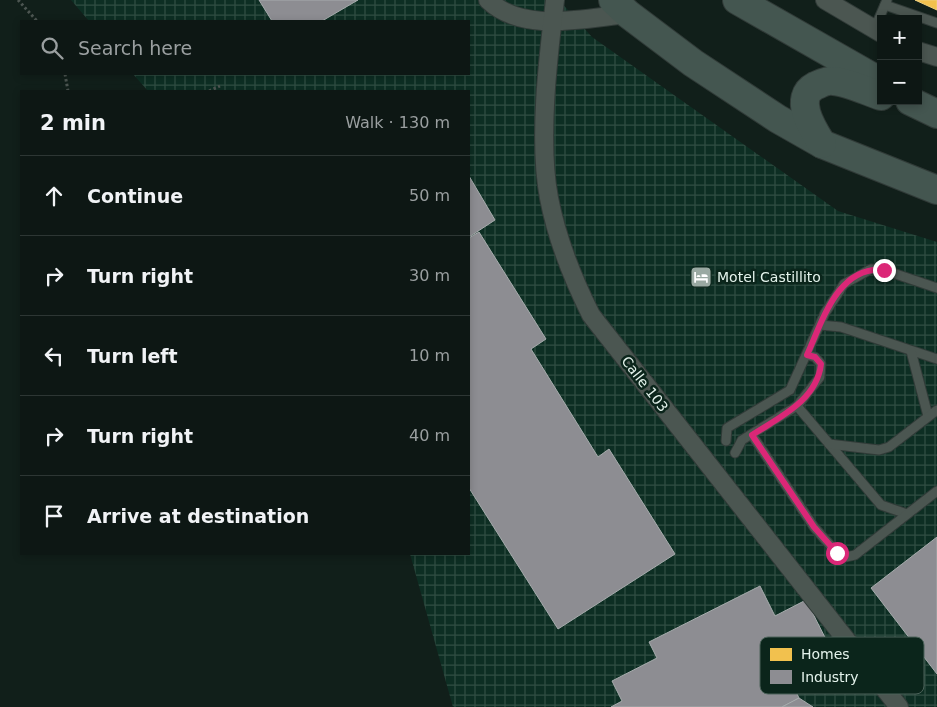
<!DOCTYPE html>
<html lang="en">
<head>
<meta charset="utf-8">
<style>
  :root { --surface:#0d1714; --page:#16201d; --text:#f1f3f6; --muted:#9a9fa0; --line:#2d3634 }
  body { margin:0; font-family:"DejaVu Sans",sans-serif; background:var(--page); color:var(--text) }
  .controls { position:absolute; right:15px; top:15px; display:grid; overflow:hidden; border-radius:0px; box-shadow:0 2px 8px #0003 }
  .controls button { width:45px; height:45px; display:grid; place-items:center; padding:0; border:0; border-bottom:1px solid var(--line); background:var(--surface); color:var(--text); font:25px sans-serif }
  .stop { position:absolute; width:15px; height:15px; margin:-11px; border:4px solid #db2777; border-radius:50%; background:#fff }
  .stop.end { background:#db2777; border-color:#fff; box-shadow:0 1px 5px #0008 }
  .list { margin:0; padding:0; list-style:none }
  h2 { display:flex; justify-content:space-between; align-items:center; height:65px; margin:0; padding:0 20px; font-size:21px }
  h2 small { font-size:16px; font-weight:400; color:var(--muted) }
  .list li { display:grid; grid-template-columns:32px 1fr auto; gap:15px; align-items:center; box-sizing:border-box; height:80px; padding:0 20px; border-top:1px solid var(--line) }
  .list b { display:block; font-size:19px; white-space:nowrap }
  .list em { font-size:16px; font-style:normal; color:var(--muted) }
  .icon { flex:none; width:28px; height:28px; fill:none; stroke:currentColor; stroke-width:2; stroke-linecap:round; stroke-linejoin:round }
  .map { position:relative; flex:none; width:937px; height:707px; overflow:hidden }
  .search { position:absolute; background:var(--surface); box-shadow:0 2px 8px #0003; left:20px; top:20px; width:450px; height:55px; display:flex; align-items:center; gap:12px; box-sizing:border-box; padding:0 18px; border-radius:0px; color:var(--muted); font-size:19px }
  .panel { position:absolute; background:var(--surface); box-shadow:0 2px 8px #0003; left:20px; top:90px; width:450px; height:465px; border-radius:0px }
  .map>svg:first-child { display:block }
  .industrial { fill:url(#industrial-grid) }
  .homes { fill:#f2c14e; stroke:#eed07d }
  .industry { fill:#8d8d92; stroke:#a7acad }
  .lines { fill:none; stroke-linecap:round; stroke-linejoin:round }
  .service-casing { stroke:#313b38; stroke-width:11 }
  .minor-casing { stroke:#313b38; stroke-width:20 }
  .primary-casing { stroke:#313b38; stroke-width:30 }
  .path { stroke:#4c5551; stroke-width:3; stroke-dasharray:2.5 2.5; stroke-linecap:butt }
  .service { stroke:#4b5651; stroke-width:9 }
  .minor { stroke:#4b5651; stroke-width:18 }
  .primary { stroke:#445650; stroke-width:28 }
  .route { stroke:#db2777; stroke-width:6 }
  .labels { text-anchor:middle; stroke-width:5; stroke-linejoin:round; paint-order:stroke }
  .poi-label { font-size:14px; fill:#e4f3ec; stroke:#0b251b; text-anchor:start }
  .street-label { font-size:14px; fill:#e4f3ec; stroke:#0b251b }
  .key { fill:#0b251b; stroke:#4c635a; stroke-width:1 }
  .key-label { font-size:14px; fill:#e4f3ec }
</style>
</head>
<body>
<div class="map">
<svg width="937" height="707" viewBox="0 0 937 707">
  <defs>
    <pattern id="industrial-grid" width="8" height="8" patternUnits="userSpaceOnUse" patternTransform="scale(1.25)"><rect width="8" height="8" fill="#0d2e23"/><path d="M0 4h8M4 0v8" fill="none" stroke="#304d43"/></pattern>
  </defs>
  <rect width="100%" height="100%" fill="#111f1a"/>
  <polygon class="industrial" points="71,0 559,0 592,37 838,211 937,242 937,707 453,707 410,554 469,554 469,91 148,91 133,74 469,74 469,21 89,21"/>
  <polygon class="homes" points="915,0 937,0 937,10"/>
  <g class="industry">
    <polygon points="259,0 358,0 322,21 272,21"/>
    <polygon points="469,176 495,220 469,237"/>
    <polygon points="479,232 546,339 531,349 598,457 609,449 675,554 558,629 469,488 469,238"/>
    <polygon points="937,537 937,674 871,588"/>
    <polygon points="760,586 775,616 806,600 839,665 794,688 799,698 782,707 611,707 622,701 612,681 657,658 649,642"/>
    <polygon points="799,698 813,707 782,707"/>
  </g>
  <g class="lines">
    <g class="service-casing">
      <g id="service">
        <polyline points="885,5 937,23"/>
        <polyline points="874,30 887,0"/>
        <polyline points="820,325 841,327 937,359"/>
        <polyline points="911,351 928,416"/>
        <polyline points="797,406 881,505 907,514"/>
        <polyline points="752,435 814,527 837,553 846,557 855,555 937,491"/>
        <polyline points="726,441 727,428 790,390 825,313 844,284 871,269 884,270 937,288"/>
        <polyline points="829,444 879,450 889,447 937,410"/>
        <polyline points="735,453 742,440 797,406 820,377 821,364 815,357 807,355"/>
      </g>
    </g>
    <g class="minor-casing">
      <g id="minor">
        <path d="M488 0C523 34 585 18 628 14"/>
        <path d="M555 0C548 58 538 141 549 198 557 240 572 277 591 315L899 707"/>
        <polyline points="825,0 881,33"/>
        <polyline points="918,51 937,57"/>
      </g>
    </g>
    <g class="primary-casing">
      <g id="primary">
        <polyline points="613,0 628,14 693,63 778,119 822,144 937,190"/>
        <polyline points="737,0 881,82"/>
        <polyline points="910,101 937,114"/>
        <path d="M822 144C814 131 792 98 815 86 820 84 826 80 833 81 848 82 866 91 881 96"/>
      </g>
    </g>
    <g class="path">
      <polyline points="18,0 37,21"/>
      <polyline points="65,74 68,91"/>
      <polyline points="209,91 220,86"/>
    </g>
    <use href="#service" class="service"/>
    <use href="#minor" class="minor"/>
    <use href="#primary" class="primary"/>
  </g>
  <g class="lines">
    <path class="route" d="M837 553 814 527 752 435C780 417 817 400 821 364L815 357 807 355C822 322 838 265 884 270"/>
  </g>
  <defs>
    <g id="hotel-square" transform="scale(1.125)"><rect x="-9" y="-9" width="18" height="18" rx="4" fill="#9aa9a2" stroke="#0b251b"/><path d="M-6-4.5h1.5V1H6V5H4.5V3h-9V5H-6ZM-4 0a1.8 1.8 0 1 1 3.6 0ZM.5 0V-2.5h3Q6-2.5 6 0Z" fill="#fff"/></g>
  </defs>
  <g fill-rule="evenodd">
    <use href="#hotel-square" x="701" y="277"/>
  </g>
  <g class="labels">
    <g class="poi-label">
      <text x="717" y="282">Motel Castillito</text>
    </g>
    <g class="street-label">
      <text transform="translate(645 384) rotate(52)" y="5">Calle 103</text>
    </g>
  </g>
  <rect x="760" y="637" width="164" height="57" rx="8" class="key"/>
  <rect x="770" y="648" width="22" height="13" fill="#f2c14e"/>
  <rect x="770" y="670" width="22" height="14" fill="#8d8d92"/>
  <g class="key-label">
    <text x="801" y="659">Homes</text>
    <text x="801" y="682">Industry</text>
  </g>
</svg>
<div class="controls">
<button>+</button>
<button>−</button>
</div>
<div class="stop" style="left:837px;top:553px"></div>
<div class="stop end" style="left:884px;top:270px"></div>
<div class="search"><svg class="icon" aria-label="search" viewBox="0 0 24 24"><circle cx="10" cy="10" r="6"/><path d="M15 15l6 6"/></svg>Search here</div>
<section class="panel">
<h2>2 min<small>Walk · 130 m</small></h2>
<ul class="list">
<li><svg class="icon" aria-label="ahead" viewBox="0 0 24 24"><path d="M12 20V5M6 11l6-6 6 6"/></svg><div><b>Continue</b></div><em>50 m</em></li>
<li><svg class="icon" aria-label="right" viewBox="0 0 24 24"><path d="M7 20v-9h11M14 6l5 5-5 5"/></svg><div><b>Turn right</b></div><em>30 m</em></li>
<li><svg class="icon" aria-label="left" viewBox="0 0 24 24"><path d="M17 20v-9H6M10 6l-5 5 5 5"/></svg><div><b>Turn left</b></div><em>10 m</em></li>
<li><svg class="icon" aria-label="right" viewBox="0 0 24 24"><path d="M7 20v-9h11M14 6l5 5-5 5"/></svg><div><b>Turn right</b></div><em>40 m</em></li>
<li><svg class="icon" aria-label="arrive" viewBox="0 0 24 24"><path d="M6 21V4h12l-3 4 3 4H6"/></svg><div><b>Arrive at destination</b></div></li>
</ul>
</section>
</div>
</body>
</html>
